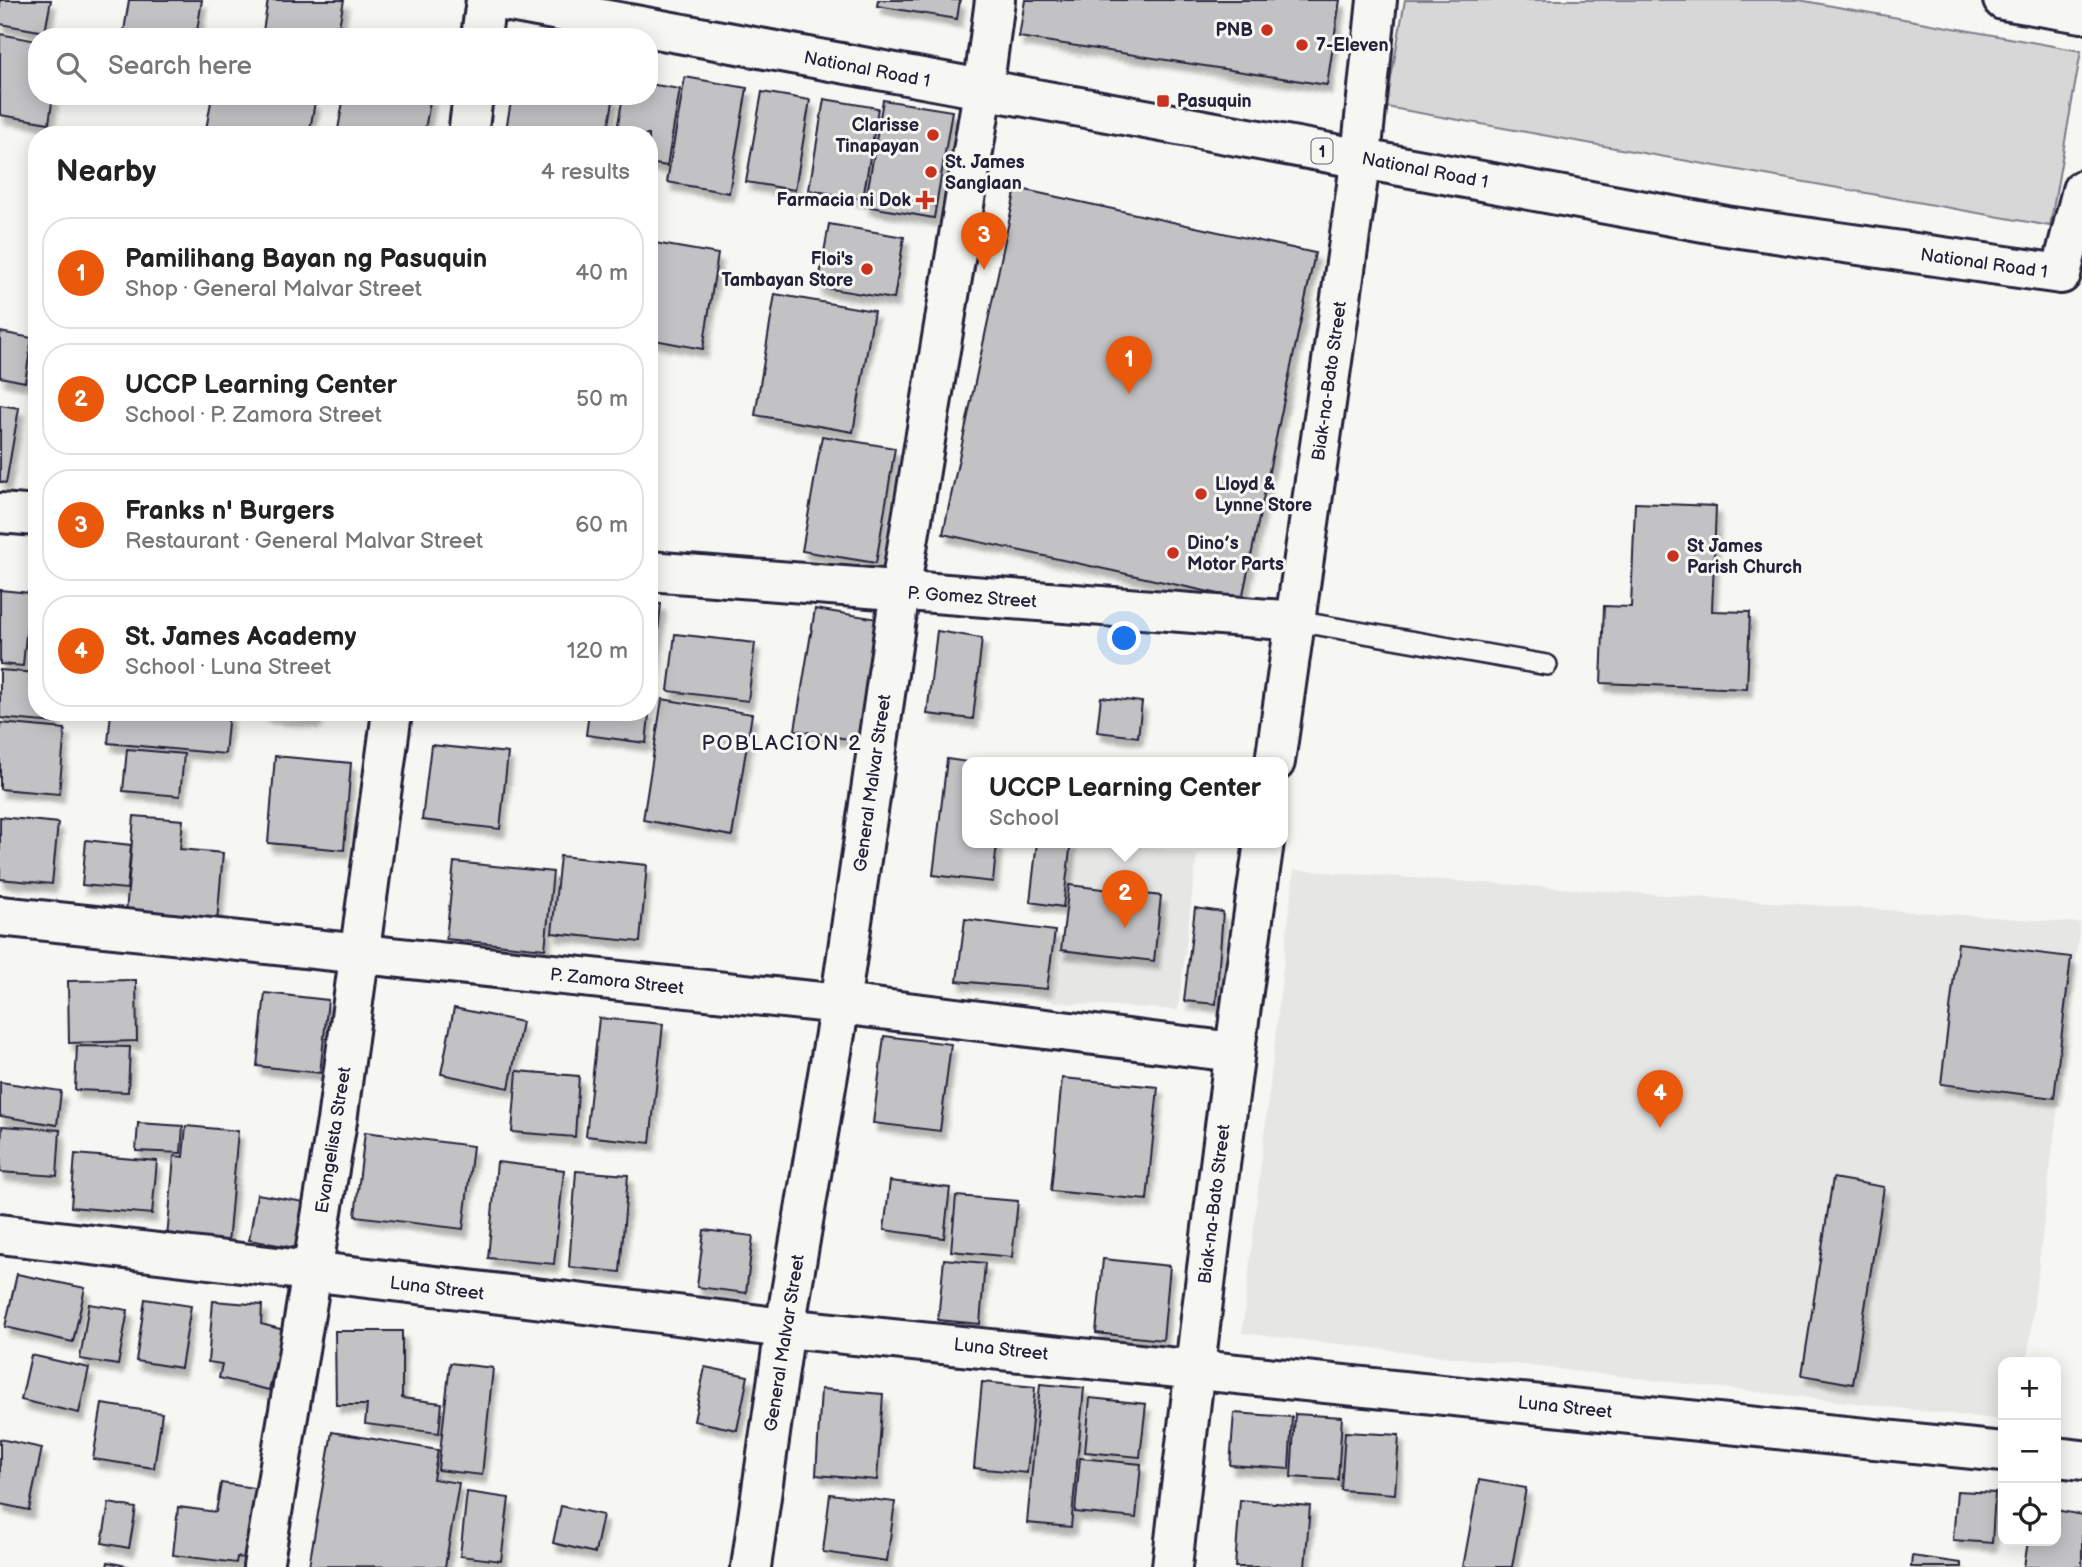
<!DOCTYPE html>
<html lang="en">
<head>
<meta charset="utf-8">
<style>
  :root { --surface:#fff; --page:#f6f6f6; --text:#222; --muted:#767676; --line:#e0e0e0; --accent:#ea580c }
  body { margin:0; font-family:"Balsamiq Sans",sans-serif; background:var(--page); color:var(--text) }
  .controls { position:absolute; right:21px; bottom:21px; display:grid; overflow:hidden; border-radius:14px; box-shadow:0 4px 18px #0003 }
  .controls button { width:63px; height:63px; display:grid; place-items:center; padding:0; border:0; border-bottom:2px solid var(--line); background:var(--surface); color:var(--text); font:35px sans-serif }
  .you { position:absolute; left:1125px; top:639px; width:24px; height:24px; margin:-18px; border:5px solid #fff; border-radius:50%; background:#1a73e8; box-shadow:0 0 0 10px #1a73e833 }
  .badge { display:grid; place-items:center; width:46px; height:46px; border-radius:50%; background:var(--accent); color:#fff; font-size:23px; font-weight:700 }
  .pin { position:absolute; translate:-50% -58px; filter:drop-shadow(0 2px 4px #0008) }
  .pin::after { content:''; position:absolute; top:37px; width:24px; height:21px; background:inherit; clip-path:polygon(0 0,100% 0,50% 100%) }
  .popup { position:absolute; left:962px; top:757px; width:326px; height:91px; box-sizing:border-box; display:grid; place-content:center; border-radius:14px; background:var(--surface); filter:drop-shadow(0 2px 5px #0005); font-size:23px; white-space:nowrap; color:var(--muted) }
  .popup b { font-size:26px; color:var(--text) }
  .popup::after { content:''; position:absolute; left:50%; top:100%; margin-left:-14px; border:14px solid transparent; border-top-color:var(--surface) }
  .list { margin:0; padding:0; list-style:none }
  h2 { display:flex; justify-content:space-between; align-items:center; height:91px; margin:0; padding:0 28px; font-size:30px }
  h2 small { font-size:23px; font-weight:400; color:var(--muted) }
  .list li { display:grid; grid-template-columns:46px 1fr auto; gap:21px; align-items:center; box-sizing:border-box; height:112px; margin:0 14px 14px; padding:0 14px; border:2px solid var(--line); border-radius:28px }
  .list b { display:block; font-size:26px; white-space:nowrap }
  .list p { margin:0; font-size:23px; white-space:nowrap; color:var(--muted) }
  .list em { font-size:23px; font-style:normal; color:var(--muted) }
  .icon { flex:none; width:38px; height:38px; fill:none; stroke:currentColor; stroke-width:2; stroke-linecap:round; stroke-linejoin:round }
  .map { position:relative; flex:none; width:2082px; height:1567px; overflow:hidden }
  .search { position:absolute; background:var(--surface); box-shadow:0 4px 18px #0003; left:28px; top:28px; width:630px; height:77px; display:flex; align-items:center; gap:18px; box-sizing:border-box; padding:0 24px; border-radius:28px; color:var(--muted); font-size:26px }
  .panel { position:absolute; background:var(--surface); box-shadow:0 4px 18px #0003; left:28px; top:126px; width:630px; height:595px; border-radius:28px }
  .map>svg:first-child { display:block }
  .built { fill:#e6e6e4 }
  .green { fill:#d7d7d7; stroke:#7c7c89; stroke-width:2 }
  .building { fill:#c2c2c4; stroke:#22223b; stroke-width:2; filter:url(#shadow) }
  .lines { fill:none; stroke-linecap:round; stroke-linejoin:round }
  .service-casing { stroke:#22223b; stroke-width:24 }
  .minor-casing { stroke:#22223b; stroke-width:44 }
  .secondary-casing { stroke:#22223b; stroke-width:44 }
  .primary-casing { stroke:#22223b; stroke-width:44 }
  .service { stroke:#f6f6f2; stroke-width:19 }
  .minor { stroke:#f6f6f2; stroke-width:38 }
  .secondary { stroke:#f6f6f2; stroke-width:38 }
  .primary { stroke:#f6f6f2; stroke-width:38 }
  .poi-dot { fill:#c8321e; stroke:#f6f6f2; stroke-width:2.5 }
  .labels { text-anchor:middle; stroke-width:6; stroke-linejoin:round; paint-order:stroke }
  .shield { fill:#f6f6f2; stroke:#626272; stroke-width:2 }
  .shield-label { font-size:16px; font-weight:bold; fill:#22223b }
  .poi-label { font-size:18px; font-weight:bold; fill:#22223b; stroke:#f6f6f2; text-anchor:start }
  .street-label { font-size:18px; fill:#22223b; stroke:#f6f6f2 }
  .quarter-label { font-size:21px; letter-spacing:2px; fill:#22223b; stroke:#f6f6f2 }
</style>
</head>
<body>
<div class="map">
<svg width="2082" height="1567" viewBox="0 0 2082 1567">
  <defs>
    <filter id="shadow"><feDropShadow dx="4.5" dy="8" stdDeviation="2" flood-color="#0004"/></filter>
  </defs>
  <rect width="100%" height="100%" fill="#f6f6f2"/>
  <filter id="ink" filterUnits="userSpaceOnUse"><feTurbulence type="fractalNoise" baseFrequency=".0143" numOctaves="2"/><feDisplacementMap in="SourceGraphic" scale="14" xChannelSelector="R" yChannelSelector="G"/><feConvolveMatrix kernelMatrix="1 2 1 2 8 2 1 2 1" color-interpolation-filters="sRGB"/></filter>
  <g filter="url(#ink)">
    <g class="built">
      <polygon points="1074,842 1110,842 1197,855 1178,1010 1052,1002"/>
      <polygon points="1294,870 2080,923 2027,1362 2003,1362 2003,1420 1242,1333"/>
    </g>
    <polygon class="green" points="1405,0 1799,0 2081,51 2050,226 1386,107"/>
    <g class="building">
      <polygon points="0,0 51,0 45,32 0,24"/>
      <polygon points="129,0 202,0 196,37 123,37"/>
      <polygon points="268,0 344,0 337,37 262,37"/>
      <polygon points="878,0 960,0 957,19 877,6"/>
      <polygon points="1025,0 1340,0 1327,85 1019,37"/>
      <polygon points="0,34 37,41 37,96 53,96 49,123 0,115"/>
      <polygon points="685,77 747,88 729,193 667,182"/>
      <polygon points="649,84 680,89 667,166 649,163 649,135 616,135 623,96 649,96"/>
      <polygon points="762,92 810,100 795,190 746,182"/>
      <polygon points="212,96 282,96 315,102 309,135 205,135"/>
      <polygon points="344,96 431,96 424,135 337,135"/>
      <polygon points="512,96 614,96 607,135 505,135"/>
      <polygon points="824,99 878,108 863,199 809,190"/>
      <polygon points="883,100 952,111 934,218 865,206"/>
      <polygon points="1016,188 1315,253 1242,599 943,534"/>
      <polygon points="829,224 904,237 894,299 818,287"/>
      <polygon points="649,242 718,254 703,349 649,339"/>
      <polygon points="775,294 874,311 853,432 755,415"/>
      <polygon points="0,332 32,338 25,382 0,377"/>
      <polygon points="0,405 19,408 6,483 0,482"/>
      <polygon points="822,436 895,448 876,563 802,551"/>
      <polygon points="1635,503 1716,506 1712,611 1750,612 1747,689 1601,683 1604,606 1631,607"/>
      <polygon points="37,558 37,655 29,654"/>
      <polygon points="0,590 30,593 23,666 0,664"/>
      <polygon points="649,603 661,604 646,743 586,735 589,712 649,712"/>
      <polygon points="815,609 891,621 871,743 795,730"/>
      <polygon points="937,631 982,638 973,719 927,714"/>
      <polygon points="675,634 755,643 748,701 668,691"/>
      <polygon points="0,670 37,673 37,712 56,712 55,723 0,718"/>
      <polygon points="1101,697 1142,702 1138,737 1097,732"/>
      <polygon points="662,699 752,714 732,836 643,820"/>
      <polygon points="111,712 229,712 225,754 108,743"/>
      <polygon points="265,712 317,712 316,720 264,714"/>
      <polygon points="0,723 65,729 59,794 0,789"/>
      <polygon points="431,745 508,753 500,829 422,820"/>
      <polygon points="127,749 184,754 180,796 123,791"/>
      <polygon points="275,756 351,763 344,850 268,843"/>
      <polygon points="947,759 968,762 968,842 997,842 993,882 933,875"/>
      <polygon points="134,816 183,820 180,849 223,853 217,922 126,914"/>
      <polygon points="0,817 58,823 52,884 0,879"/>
      <polygon points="86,840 131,845 127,889 82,885"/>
      <polygon points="1037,842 1071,842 1063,907 1030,902"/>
      <polygon points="560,856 647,865 640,942 552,933"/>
      <polygon points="454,862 553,872 545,949 446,939"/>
      <polygon points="1069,885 1161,896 1154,961 1061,950"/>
      <polygon points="1195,908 1223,912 1216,1004 1184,1001"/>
      <polygon points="965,919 1055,931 1047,989 957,981"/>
      <polygon points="1958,943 2071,957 2054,1098 1941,1084"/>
      <polygon points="136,980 137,1041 69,1043 68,981"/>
      <polygon points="265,993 328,1000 320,1073 257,1066"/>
      <polygon points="454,1008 522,1022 509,1088 441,1074"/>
      <polygon points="599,1018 663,1024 650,1143 586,1136"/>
      <polygon points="884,1036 951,1044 940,1131 873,1123"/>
      <polygon points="77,1046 130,1047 128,1092 75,1090"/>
      <polygon points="517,1071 579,1076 575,1137 512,1132"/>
      <polygon points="1062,1078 1158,1087 1147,1200 1051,1191"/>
      <polygon points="0,1082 61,1091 57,1125 0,1116"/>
      <polygon points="138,1123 183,1126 181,1153 136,1151"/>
      <polygon points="2,1126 60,1130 57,1176 0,1172"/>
      <polygon points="186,1126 238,1131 228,1244 167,1239 174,1156 183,1157"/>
      <polygon points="365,1132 473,1146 463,1229 355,1216"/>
      <polygon points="75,1154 157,1161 152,1214 71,1207"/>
      <polygon points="497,1162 564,1170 554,1264 488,1258"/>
      <polygon points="576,1171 628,1175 620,1272 569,1267"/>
      <polygon points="1833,1178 1884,1187 1853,1384 1802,1375"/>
      <polygon points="890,1181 950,1188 944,1238 884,1230"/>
      <polygon points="257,1194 304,1202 296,1248 249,1240"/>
      <polygon points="956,1196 1018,1201 1012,1257 951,1251"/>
      <polygon points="704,1230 753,1236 746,1293 697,1287"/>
      <polygon points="944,1259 985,1263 980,1324 938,1320"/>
      <polygon points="1103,1259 1170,1266 1163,1340 1096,1333"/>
      <polygon points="17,1274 85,1288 73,1342 5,1327"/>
      <polygon points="145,1299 191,1306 181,1368 136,1361"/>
      <polygon points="213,1301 262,1305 261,1324 284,1330 269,1390 219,1378 222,1364 208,1362"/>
      <polygon points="89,1304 128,1310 118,1365 80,1359"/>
      <polygon points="335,1331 402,1331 402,1398 442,1403 439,1433 365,1424 367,1405 336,1405"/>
      <polygon points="31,1355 89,1368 79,1413 21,1400"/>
      <polygon points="450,1363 493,1368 482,1475 438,1470"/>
      <polygon points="705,1367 748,1376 737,1430 694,1421"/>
      <polygon points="982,1382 1035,1387 1027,1473 974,1468"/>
      <polygon points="1040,1384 1084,1388 1071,1527 1027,1523"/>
      <polygon points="821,1389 883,1394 877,1480 816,1475"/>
      <polygon points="1090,1398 1146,1404 1140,1457 1085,1452"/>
      <polygon points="102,1404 162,1413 154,1468 93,1459"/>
      <polygon points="1234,1413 1292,1417 1289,1469 1230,1465"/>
      <polygon points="1295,1414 1342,1417 1338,1480 1291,1477"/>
      <polygon points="332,1432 438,1450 433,1479 459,1483 445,1567 309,1566"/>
      <polygon points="1345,1432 1399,1435 1395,1494 1341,1490"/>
      <polygon points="0,1439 42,1448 29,1510 0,1504"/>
      <polygon points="1080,1458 1141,1464 1136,1518 1075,1512"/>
      <polygon points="1479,1480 1526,1488 1512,1567 1463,1567"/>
      <polygon points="221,1483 261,1489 252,1559 237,1557 236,1563 173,1555 178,1507 216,1512"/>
      <polygon points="1957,1491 1995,1493 1992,1543 1953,1540"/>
      <polygon points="467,1492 509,1498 501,1561 460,1556"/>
      <polygon points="830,1494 895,1502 887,1561 823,1552"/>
      <polygon points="1240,1500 1310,1506 1305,1567 1235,1567"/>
      <polygon points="109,1503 136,1508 129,1548 102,1543"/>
      <polygon points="561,1506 603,1515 595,1553 553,1543"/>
      <polygon points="2056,1510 2082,1515 2082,1567 2024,1567 2028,1541 2056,1541"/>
      <polygon points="1912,1556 1961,1563 1961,1567 1911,1567"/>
      <polygon points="108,1562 131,1567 107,1567"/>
    </g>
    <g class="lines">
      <g class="service-casing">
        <polyline id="service" points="1296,621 1547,665"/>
      </g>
      <g class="minor-casing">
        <g id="minor">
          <polyline points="2003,0 2082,13"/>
          <polyline points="481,37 486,0"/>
          <polyline points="468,135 473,96"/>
          <polyline points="1361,157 1377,0"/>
          <polyline points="0,513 37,516"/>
          <polyline points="649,571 1296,621"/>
          <polyline points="0,916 840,1004 1234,1052"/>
          <polyline points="0,1234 785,1328 2003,1452"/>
          <polyline points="2056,1457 2082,1460"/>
          <polyline points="263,1567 337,1121 392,712"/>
          <polyline points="751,1567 785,1328 840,1004 900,591 983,91 995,0"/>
        </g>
      </g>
      <g class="secondary-casing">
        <g id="secondary">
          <polyline points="1275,762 1361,157"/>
          <path d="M1172 1567C1199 1325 1229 1083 1264 842"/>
        </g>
      </g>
      <g class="primary-casing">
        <polyline id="primary" points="499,0 1726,226 2061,274 2082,190"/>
      </g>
      <use href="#service" class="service"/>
      <use href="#minor" class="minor"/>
      <use href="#secondary" class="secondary"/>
      <use href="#primary" class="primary"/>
    </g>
  </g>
  <g class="poi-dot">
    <circle cx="1267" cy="30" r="7"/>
    <circle cx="1302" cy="45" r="7"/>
    <rect x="1156" y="94" width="14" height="14" rx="3.5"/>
    <circle cx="933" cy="135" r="7"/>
    <circle cx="931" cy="172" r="7"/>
    <path d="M921.5 189.5h7v7h7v7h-7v7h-7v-7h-7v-7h7z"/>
    <circle cx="867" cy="269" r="7"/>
    <circle cx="1201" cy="494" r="7"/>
    <circle cx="1173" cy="553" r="7"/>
    <circle cx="1673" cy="556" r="7"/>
  </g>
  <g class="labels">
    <rect class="shield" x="1311.5" y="138.5" width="21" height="25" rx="5"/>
    <g class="shield-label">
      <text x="1322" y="157">1</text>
    </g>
    <g class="poi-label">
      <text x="1253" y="36" text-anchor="end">PNB</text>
      <text x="1316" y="51">7-Eleven</text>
      <text x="1177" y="107">Pasuquin</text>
      <text x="919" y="131" text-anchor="end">Clarisse<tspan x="919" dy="21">Tinapayan</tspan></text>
      <text x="945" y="168">St. James<tspan x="945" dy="21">Sanglaan</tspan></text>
      <text x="911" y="206" text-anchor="end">Farmacia ni Dok</text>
      <text x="853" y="265" text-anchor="end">Floi's<tspan x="853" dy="21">Tambayan Store</tspan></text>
      <text x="1215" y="490">Lloyd &amp;<tspan x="1215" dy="21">Lynne Store</tspan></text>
      <text x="1187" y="549">Dino’s<tspan x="1187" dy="21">Motor Parts</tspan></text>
      <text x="1687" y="552">St James<tspan x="1687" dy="21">Parish Church</tspan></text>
    </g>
    <g class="street-label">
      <text transform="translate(867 69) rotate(11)" y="6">National Road 1</text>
      <text transform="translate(1425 170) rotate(11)" y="6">National Road 1</text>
      <text transform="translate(1984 263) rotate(8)" y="6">National Road 1</text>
      <text transform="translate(1329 381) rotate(-82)" y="6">Biak-na-Bato Street</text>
      <text transform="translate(972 597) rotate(4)" y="6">P. Gomez Street</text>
      <text transform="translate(872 783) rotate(-82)" y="6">General Malvar Street</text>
      <text transform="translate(617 981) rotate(6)" y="6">P. Zamora Street</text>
      <text transform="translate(333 1140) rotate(-81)" y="6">Evangelista Street</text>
      <text transform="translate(1214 1204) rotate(-83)" y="6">Biak-na-Bato Street</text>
      <text transform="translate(437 1288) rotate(7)" y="6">Luna Street</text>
      <text transform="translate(784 1343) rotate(-81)" y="6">General Malvar Street</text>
      <text transform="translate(1001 1349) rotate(6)" y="6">Luna Street</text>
      <text transform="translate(1565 1407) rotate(6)" y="6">Luna Street</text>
    </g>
    <g class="quarter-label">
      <text x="782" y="750">POBLACION 2</text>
    </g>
  </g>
</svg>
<div class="controls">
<button>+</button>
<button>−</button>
<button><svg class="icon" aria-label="locate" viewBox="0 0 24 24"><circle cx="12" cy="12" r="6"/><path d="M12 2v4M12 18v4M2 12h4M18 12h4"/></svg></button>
</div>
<div class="you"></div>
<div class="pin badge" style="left:1129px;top:394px">1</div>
<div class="pin badge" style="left:1125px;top:928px">2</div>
<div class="popup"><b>UCCP Learning Center</b>School</div>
<div class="pin badge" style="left:984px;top:270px">3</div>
<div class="pin badge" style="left:1660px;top:1128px">4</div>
<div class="search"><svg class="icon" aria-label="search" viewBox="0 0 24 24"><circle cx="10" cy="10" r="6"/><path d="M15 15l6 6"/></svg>Search here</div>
<section class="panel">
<h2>Nearby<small>4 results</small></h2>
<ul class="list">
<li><span class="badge">1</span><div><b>Pamilihang Bayan ng Pasuquin</b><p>Shop · General Malvar Street</p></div><em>40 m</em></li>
<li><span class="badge">2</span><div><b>UCCP Learning Center</b><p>School · P. Zamora Street</p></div><em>50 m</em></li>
<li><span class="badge">3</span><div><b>Franks n' Burgers</b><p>Restaurant · General Malvar Street</p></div><em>60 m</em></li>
<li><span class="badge">4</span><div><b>St. James Academy</b><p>School · Luna Street</p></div><em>120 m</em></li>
</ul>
</section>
</div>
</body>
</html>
